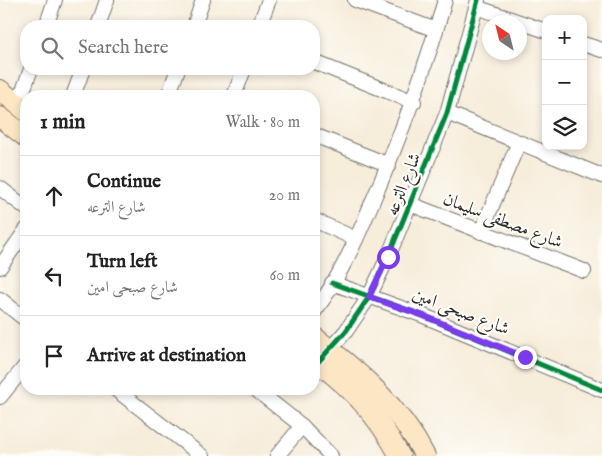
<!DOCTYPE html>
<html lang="en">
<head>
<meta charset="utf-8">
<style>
  :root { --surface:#fff; --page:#f2f2f2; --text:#222; --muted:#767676; --line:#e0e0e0 }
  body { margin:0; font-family:"IM FELL English",Amiri,serif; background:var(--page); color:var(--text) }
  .controls { position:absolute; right:15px; top:15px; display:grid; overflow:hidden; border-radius:10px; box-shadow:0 2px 8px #0003 }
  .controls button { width:45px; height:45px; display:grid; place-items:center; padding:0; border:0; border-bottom:1px solid var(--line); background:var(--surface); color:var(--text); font:25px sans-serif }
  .compass { position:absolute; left:482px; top:15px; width:45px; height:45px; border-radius:50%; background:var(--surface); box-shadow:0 2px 8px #0003; rotate:325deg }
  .stop { position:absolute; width:15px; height:15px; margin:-11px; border:4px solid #7c3aed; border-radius:50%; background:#fff }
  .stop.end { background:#7c3aed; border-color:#fff; box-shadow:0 1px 5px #0008 }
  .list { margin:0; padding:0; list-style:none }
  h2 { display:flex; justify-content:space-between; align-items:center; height:65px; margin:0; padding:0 20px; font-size:21px }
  h2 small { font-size:16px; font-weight:400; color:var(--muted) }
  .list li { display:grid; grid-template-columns:32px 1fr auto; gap:15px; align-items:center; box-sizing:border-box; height:80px; padding:0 20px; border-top:1px solid var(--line) }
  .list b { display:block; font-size:19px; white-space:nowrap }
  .list p { margin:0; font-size:16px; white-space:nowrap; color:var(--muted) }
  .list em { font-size:16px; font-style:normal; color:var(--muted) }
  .icon { flex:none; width:28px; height:28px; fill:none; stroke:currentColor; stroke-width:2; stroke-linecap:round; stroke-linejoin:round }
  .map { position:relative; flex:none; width:602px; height:456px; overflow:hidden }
  .search { position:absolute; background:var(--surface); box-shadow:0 2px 8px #0003; left:20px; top:20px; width:300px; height:55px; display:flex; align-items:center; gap:12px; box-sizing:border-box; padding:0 18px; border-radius:20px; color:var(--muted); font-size:19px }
  .panel { position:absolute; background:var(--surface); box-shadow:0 2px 8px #0003; left:20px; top:90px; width:300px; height:305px; border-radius:20px }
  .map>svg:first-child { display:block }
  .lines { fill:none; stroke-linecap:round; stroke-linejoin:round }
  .street-casing { stroke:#726f69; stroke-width:16 }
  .secondary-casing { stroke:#726f69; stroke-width:22 }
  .street { stroke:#fff; stroke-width:14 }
  .secondary { stroke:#fce6c4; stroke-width:20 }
  .cycleway-casing { stroke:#fdfcf7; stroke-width:8 }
  .cycleway { stroke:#00873e; stroke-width:5 }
  .route { stroke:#7c3aed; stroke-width:6 }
  .labels { text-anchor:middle; stroke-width:4.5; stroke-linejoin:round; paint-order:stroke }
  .street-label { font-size:18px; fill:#2b2b2b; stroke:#fdfcf7 }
</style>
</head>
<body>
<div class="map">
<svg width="602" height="456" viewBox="0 0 602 456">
  <rect width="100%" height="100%" fill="#fdfcf7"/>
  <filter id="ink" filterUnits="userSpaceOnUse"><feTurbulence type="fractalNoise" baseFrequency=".02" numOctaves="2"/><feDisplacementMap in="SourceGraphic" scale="10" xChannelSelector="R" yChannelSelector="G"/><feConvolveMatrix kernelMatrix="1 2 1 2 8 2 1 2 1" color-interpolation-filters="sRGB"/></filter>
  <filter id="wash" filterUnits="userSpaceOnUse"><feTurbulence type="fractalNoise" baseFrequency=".0096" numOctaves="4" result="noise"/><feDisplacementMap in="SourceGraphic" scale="20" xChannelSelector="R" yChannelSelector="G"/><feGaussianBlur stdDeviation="1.12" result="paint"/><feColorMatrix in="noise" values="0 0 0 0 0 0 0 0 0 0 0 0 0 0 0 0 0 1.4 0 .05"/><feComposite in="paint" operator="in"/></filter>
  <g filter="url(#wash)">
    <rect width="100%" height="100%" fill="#f7eddb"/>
  </g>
  <g filter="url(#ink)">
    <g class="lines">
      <g class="street-casing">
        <g id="street">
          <polyline points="355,0 436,30"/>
          <polyline points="476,7 546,31"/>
          <polyline points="46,26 55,0"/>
          <polyline points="98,26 107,0"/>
          <polyline points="194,26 203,0"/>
          <polyline points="259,26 269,0"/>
          <polyline points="583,44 602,50"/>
          <polyline points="314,62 414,102"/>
          <polyline points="73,96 83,69"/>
          <polyline points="168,96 178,69"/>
          <polyline points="234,96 244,69"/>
          <polyline points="18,104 31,69"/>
          <polyline points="447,113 602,176"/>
          <polyline points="314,135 389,165"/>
          <polyline points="0,188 26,208"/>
          <polyline points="410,204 584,271"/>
          <polyline points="314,220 356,239"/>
          <polyline points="481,232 519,142"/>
          <polyline points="0,267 26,230"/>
          <polyline points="332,283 424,316 602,390"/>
          <polyline points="0,299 26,320"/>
          <path d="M314 312C338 281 356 241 371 205 400 138 425 70 445 0"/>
          <polyline points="324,356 346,331 369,297 388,257 447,113 478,0"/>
          <polyline points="115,389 202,456"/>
          <polyline points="255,389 302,426 331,456"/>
          <polyline points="0,397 26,365"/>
          <polyline points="277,456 302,426"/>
        </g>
      </g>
      <g class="secondary-casing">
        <g id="secondary">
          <polyline points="0,90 26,111"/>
          <polyline points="0,117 26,137"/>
          <path d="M314 337C358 371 399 406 425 456"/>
          <path d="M314 359C353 390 376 412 400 456"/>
        </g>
      </g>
      <use href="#street" class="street"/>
      <use href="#secondary" class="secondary"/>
      <g class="cycleway-casing">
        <g id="cycleway">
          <polyline points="332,283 424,316 602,390"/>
          <polyline points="318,362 346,331 369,297 388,257 447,113 478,0"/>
        </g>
      </g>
      <use href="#cycleway" class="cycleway"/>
    </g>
  </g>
  <g class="lines" filter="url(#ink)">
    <polyline class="route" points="388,257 369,297 424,316 525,357"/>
  </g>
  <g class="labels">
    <g class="street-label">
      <text transform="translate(403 184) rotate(-68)" y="6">شارع الترعه</text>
      <text transform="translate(503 220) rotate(21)" y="6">شارع مصطفى سليمان</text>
      <text transform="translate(461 311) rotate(21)" y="6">شارع صبحى امين</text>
    </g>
  </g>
</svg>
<div class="controls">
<button>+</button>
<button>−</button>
<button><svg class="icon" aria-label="layers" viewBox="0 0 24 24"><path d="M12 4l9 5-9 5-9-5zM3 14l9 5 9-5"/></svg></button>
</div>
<svg class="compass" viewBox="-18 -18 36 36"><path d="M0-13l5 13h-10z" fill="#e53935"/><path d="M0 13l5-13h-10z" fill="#767676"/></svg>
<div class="stop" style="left:388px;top:257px"></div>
<div class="stop end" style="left:525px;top:357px"></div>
<div class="search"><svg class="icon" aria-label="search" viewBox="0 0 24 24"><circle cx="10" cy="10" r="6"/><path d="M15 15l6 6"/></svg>Search here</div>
<section class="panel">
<h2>1 min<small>Walk · 80 m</small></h2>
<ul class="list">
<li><svg class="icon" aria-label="ahead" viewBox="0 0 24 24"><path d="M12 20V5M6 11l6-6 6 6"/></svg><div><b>Continue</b><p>شارع الترعه</p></div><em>20 m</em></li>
<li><svg class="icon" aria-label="left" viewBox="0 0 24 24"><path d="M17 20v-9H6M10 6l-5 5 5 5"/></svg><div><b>Turn left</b><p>شارع صبحى امين</p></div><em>60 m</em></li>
<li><svg class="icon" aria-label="arrive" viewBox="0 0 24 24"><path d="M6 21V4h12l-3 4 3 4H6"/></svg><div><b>Arrive at destination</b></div></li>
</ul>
</section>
</div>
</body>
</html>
